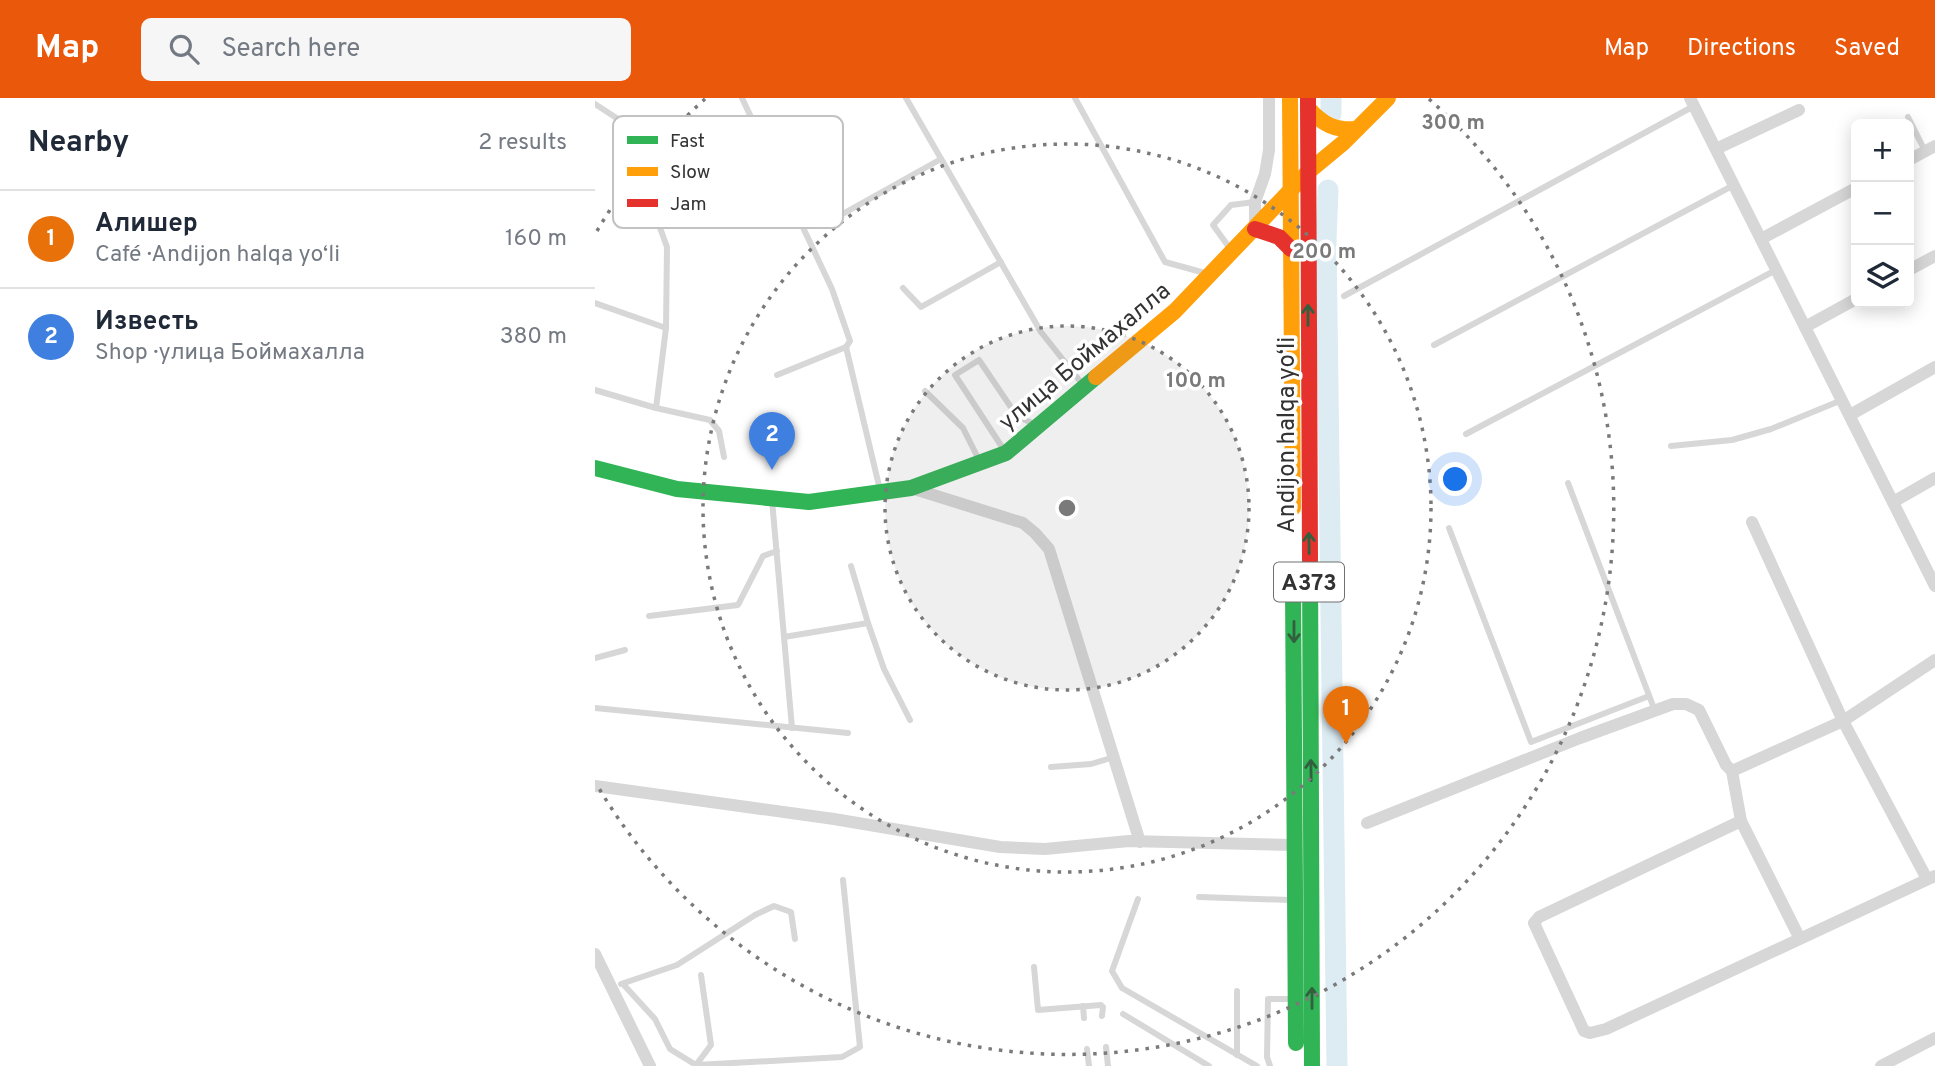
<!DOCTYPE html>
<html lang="en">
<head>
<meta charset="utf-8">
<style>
  :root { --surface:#fff; --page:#f6f6f7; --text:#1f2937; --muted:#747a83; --line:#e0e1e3; --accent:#ea580c }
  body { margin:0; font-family:Overpass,sans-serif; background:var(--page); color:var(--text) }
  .controls { position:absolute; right:21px; top:21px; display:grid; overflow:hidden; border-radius:10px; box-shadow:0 4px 18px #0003 }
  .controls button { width:63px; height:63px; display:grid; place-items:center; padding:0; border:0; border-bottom:2px solid var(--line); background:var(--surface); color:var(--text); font:35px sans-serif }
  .you { position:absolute; left:861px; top:382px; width:24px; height:24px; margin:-18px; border:5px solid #fff; border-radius:50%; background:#1a73e8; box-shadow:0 0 0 10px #1a73e833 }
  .badge { display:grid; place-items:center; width:46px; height:46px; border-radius:50%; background:var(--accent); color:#fff; font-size:23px; font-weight:700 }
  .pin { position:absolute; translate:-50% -58px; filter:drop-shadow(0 2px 4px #0008) }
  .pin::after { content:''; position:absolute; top:37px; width:24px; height:21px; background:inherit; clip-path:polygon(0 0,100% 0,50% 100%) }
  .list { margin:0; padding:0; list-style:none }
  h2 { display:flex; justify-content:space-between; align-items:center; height:91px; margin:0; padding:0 28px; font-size:30px }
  h2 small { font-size:23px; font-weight:400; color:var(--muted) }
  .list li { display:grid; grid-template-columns:46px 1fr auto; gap:21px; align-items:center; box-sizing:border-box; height:98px; padding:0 28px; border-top:2px solid var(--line) }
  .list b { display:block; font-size:26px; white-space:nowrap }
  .list p { margin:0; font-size:23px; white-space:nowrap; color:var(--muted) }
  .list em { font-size:23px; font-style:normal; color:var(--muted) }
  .icon { flex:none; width:38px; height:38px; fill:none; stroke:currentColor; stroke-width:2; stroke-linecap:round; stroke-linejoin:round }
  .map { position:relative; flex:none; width:1340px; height:968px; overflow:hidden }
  header { display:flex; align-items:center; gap:42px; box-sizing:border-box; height:98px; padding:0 35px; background:var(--accent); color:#fff }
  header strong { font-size:33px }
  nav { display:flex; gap:38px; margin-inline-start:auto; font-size:24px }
  .search { width:490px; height:63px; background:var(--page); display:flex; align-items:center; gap:18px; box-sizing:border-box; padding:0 24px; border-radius:10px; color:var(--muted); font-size:26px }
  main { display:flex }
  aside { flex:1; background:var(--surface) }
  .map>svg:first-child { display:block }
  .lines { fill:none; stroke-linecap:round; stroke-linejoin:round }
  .river { stroke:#ddebf3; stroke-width:21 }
  .lane { stroke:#d7d7d7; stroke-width:6 }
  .street { stroke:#d7d7d7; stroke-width:12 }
  .fast { stroke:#30b455; stroke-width:16 }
  .slow { stroke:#ff9f0a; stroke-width:16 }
  .jam { stroke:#e5322d; stroke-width:16 }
  .oneway { stroke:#32603f }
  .ring { fill:none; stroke:#7a7a7a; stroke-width:3.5; stroke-dasharray:3.5 7 }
  .labels { text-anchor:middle; stroke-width:7; stroke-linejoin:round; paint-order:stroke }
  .shield { fill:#fff; stroke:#707070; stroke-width:2 }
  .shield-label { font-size:23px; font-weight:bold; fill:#333 }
  .street-label { font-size:24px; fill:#333; stroke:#fff }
  .key { fill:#fff; stroke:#c2c2c2; stroke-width:2 }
  .key-label { font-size:19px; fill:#333 }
  .centre { fill:#7a7a7a; stroke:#fff; stroke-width:3.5 }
  .ring-label { font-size:21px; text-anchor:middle; font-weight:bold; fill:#7a7a7a; stroke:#fff; stroke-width:7; stroke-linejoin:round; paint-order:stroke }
</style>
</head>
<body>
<header>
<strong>Map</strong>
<div class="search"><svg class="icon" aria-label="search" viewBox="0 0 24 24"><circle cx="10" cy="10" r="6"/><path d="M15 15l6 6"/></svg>Search here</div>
<nav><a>Map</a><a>Directions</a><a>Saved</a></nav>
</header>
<main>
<aside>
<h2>Nearby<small>2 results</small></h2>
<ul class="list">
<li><span class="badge" style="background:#e8710a">1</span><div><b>Алишер</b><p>Café · Andijon halqa yo‘li</p></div><em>160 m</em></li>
<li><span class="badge" style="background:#3f7fe0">2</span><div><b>Известь</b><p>Shop · улица Боймахалла</p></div><em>380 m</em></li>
</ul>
</aside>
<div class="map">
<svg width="1340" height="968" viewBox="0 0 1340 968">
  <rect width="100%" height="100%" fill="#fff"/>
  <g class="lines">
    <g class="river">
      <polyline points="736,16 736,0"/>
      <polyline points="733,92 731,141 742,968"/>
    </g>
    <g class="lane">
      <polyline points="147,0 237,191 255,243 251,249 285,392"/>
      <polyline points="311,0 446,234 488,287"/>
      <polyline points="480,0 570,164 610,175"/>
      <polyline points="0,6 26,23 72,149 71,230 61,310 0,292"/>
      <polyline points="1313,19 1330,53"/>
      <polyline points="244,118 346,61"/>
      <polyline points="636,152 618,127 636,107 660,104"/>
      <polyline points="308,190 326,209 406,164"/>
      <polyline points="749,198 1099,8"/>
      <polyline points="0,205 71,230"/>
      <polyline points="839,247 1139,87"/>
      <polyline points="182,277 251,249"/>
      <polyline points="330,293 368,330 384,362"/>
      <polyline points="61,310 115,322 124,333 129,359"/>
      <polyline points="871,336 1181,172"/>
      <polyline points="1076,348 1137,342 1176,331 1247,302"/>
      <polyline points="411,355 360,277 384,262 422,318 441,327"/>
      <polyline points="973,385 1060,613"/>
      <polyline points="177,402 197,630"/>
      <polyline points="854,430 936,644 1054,598"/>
      <polyline points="256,468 273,525"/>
      <polyline points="54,518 143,507 168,458 182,453"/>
      <polyline points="189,539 273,525 289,571 315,622"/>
      <polyline points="0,560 30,552"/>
      <polyline points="0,610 253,635"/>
      <polyline points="456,669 496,666 519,659"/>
      <polyline points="604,799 695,802"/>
      <polyline points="543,801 517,873 527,890 662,968"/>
      <polyline points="439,869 443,912 506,907 508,909 507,918"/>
      <polyline points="26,886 82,867 160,817 179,808 196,814 200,841"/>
      <polyline points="28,886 60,921 75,951 101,967 247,959 265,949 248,782"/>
      <polyline points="642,893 642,957"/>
      <polyline points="488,908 489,920"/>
      <polyline points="528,916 614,968"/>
      <polyline points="511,949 513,968"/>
      <polyline points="492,951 494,968"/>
      <polyline points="101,967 116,947 106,877"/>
      <polyline points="675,968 672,959 673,901 695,901"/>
    </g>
    <g class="street">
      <polyline points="1095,0 1340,488"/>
      <polyline points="1121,51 1204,12"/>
      <polyline points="1314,62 1340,48"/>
      <polyline points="660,131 660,104 670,76 674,52 674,0"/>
      <polyline points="1166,141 1261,90"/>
      <polyline points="1314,172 1340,158"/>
      <polyline points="1210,229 1261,201"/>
      <polyline points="1255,317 1340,269"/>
      <polyline points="316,390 428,425 440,435 454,451 545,744"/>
      <polyline points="1298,404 1340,380"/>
      <polyline points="1157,424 1248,623 1332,781"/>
      <polyline points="1137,673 1146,723 1204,839"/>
      <polyline points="0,688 239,721 405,749 450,751 534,743 700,747"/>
      <polyline points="1146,723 944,819 939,825 989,933 995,935 1011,931 1340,778"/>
      <polyline points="772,725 985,640 1078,606 1091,606 1104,612 1131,667 1137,673 1248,623 1340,562"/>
      <polyline points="0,856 55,968"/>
      <polyline points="1286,968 1340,940"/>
    </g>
    <g class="fast">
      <polyline points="0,370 82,391 214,404 316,390 411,355 501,279"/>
      <polyline points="715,461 717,968"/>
      <polyline points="698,490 701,945"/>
    </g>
    <g class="slow">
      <polyline points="695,0 698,410"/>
      <path d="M713 10C727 26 740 33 762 31"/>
      <polyline points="501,279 580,213 713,74 748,45 793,0"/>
    </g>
    <g class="jam">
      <polyline points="713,0 715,461"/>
      <polyline points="660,131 684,139 696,151"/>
    </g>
  </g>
  <defs><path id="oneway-shaft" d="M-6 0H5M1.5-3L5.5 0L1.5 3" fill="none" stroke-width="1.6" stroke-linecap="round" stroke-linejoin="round" transform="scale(1.75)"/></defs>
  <g class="oneway">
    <use href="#oneway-shaft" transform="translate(713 217) rotate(-90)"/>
    <use href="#oneway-shaft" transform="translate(714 445) rotate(-91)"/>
    <use href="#oneway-shaft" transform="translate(699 534) rotate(90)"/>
    <use href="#oneway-shaft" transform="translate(716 672) rotate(-91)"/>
    <use href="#oneway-shaft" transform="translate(717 900) rotate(-90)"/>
  </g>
  <circle cx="472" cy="410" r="182" fill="#7a7a7a" fill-opacity=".12"/>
  <g class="ring">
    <circle cx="472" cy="410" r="182"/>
    <circle cx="472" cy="410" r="364"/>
    <path d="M2 133A546 546 0 0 1 110 1M834 1A546 546 0 1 1 2 687"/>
  </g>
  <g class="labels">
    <rect class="shield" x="679" y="464.5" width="70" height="39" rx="5"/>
    <g class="shield-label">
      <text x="714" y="492">A373</text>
    </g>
    <g class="street-label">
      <text transform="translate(489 258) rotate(-40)" y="8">улица Боймахалла</text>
      <text transform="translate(691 337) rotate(-90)" y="8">Andijon halqa yo‘li</text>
    </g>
  </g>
  <rect x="18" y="18" width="230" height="112" rx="10" class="key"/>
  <rect x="32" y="38" width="31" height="8" fill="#30b455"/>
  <rect x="32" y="69" width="31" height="9" fill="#ff9f0a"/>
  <rect x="32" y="101" width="31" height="8" fill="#e5322d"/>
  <g class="key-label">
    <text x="75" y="49">Fast</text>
    <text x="75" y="80">Slow</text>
    <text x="75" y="112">Jam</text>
  </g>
  <circle cx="472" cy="410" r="10" class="centre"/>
  <g class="ring-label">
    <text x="858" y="31">300 m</text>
    <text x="729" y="160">200 m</text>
    <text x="601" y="289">100 m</text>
  </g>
</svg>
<div class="controls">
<button>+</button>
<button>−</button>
<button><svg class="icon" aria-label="layers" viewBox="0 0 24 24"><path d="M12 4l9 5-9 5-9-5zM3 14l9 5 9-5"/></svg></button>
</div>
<div class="you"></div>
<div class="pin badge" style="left:751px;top:646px;background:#e8710a">1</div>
<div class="pin badge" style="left:177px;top:372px;background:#3f7fe0">2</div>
</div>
</main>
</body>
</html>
